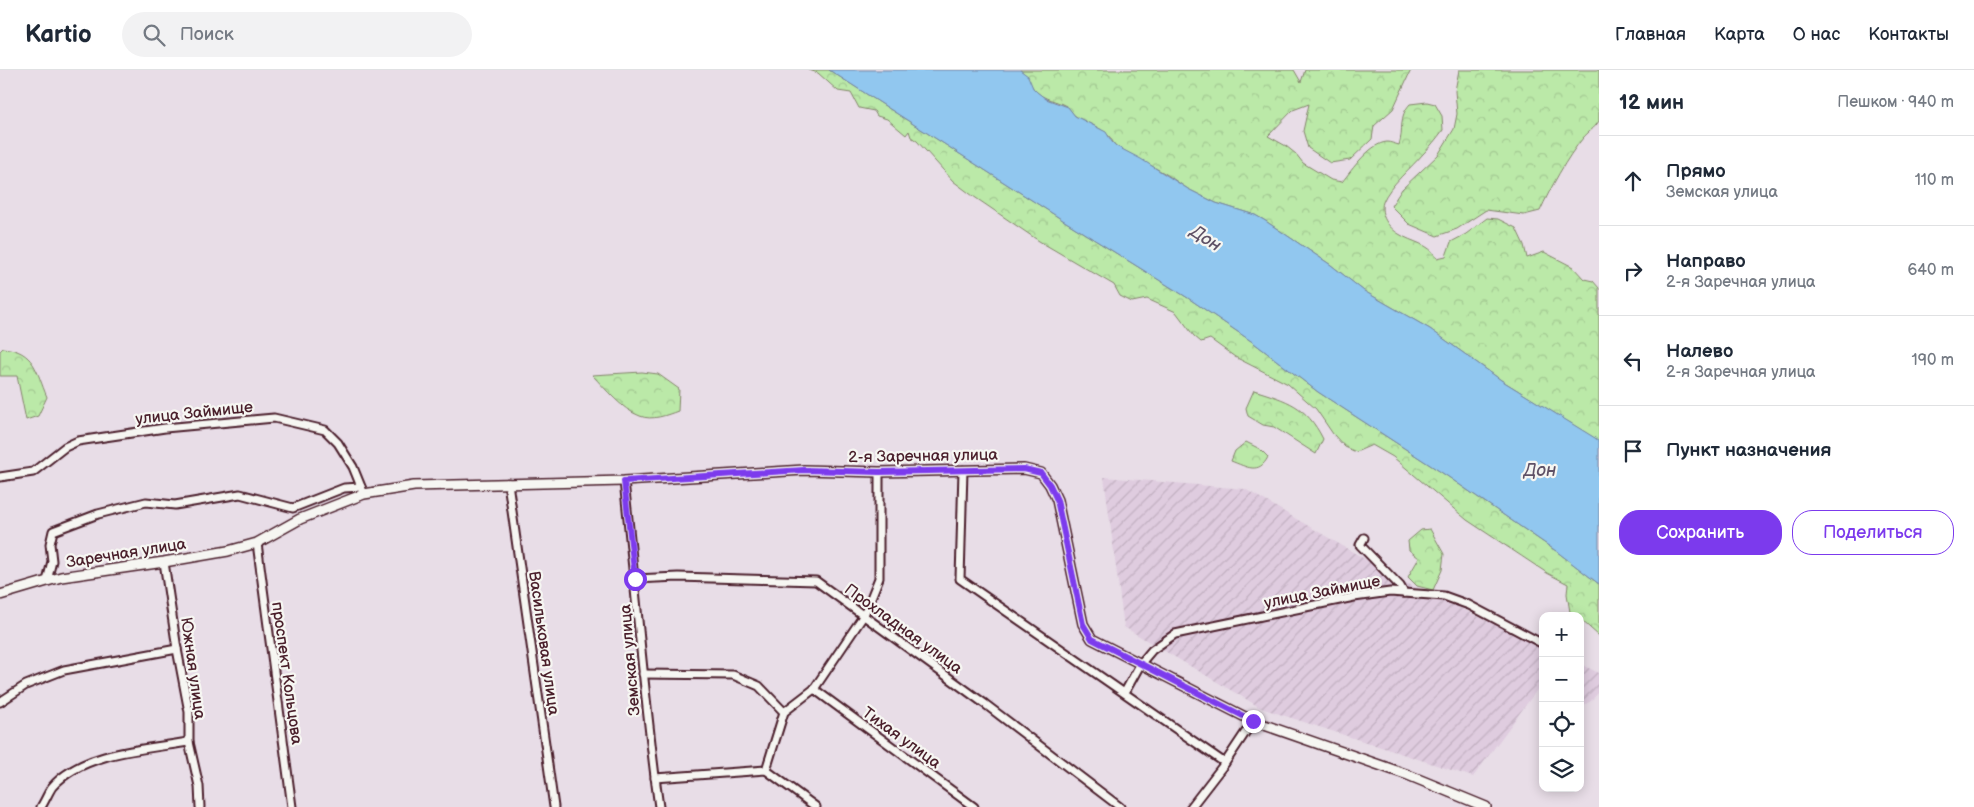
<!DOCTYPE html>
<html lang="ru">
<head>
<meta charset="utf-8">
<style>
  :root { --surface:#fff; --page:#f2f2f3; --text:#1f2937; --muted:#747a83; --line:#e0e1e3; --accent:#7c3aed }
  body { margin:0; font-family:"Balsamiq Sans",sans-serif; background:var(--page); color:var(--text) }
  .controls { position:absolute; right:15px; bottom:15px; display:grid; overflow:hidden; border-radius:10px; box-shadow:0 2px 12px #0003 }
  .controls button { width:45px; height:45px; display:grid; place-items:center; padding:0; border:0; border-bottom:1px solid var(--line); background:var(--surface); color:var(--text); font:25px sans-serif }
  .stop { position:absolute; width:15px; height:15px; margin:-11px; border:4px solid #7c3aed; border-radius:50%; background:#fff }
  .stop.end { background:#7c3aed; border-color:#fff; box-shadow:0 1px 5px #0008 }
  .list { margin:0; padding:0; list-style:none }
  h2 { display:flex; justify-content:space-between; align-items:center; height:65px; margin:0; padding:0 20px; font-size:21px }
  h2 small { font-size:16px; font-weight:400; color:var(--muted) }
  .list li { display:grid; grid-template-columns:32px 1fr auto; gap:15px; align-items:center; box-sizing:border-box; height:90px; padding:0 20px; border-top:1px solid var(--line) }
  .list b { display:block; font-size:19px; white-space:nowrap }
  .list p { margin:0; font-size:16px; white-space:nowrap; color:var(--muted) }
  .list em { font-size:16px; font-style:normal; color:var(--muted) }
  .actions { display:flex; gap:10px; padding:15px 20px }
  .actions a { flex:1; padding:11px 0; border:1px solid var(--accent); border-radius:20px; text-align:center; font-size:18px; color:var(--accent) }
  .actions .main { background:var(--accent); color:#fff }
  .icon { flex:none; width:28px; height:28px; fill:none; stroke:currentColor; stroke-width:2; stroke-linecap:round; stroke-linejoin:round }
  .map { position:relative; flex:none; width:1599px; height:737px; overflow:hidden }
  header { display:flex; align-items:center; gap:30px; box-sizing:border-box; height:70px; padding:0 25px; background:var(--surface); border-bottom:1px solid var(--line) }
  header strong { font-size:24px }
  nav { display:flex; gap:28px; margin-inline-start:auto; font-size:18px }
  .search { width:350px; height:45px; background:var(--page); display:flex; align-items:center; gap:12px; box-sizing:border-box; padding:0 18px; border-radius:28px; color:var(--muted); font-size:19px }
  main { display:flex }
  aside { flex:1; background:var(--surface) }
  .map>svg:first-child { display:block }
  .industrial { fill:url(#industrial-furrows) }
  .forest { fill:url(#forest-crowns); stroke:#82846a }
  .water { fill:#91c7ef; stroke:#7584a1 }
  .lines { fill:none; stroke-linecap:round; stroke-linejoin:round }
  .minor-casing { stroke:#4a1f2b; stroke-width:11 }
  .tertiary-casing { stroke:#4a1f2b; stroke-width:12 }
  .minor { stroke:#f6f6f2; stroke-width:7 }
  .tertiary { stroke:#f6f6f2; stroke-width:9 }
  .route { stroke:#7c3aed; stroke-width:6 }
  .labels { text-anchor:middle; stroke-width:4.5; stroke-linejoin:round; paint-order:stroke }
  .street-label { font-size:16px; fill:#4a1f2b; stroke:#f6f6f2 }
  .water-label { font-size:18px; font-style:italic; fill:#5f5166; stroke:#f6f6f2 }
</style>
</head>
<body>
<header>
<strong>Kartio</strong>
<div class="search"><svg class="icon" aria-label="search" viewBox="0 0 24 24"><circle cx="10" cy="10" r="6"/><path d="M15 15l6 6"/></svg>Поиск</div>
<nav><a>Главная</a><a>Карта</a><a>О нас</a><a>Контакты</a></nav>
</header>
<main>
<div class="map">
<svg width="1599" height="737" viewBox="0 0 1599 737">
  <defs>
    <pattern id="industrial-furrows" width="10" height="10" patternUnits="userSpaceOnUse" patternTransform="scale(1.25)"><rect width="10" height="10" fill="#dfccdf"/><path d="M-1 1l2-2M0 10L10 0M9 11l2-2" fill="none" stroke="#c1afc0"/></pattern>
    <pattern id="forest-crowns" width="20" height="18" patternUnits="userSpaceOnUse" patternTransform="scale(1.25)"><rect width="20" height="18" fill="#bbe9a8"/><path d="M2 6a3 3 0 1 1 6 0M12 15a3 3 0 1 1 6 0" fill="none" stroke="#a2c791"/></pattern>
  </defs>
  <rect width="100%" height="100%" fill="#e8dde7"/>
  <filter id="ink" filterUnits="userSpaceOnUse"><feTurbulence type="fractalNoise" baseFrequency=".02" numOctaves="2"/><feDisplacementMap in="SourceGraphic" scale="10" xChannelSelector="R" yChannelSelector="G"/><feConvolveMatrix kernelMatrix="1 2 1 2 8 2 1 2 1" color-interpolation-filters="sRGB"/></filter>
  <g filter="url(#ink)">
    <g class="industrial">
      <polygon points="1104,407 1245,419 1406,513 1543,577 1543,618 1539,617 1473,707 1261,638 1124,557"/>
      <polygon points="1580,594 1599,603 1599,622 1591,631 1584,635 1580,633"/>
    </g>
    <g class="forest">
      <polygon points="809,0 829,0 1058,147 1188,228 1254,273 1318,322 1447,406 1556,481 1599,514 1599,566 1580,549 1580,546 1575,546 1570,542 1567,524 1568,514 1547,503 1467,450 1393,387 1372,375 1356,382 1345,377 1333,364 1316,339 1288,314 1235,287 1210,269 1201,272 1194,266 1176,242 1147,229 1132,232 1120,226 1114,215 1039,171 973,126 953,111 917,71 911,67 909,61 906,65 887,49 877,46 874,41 859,38 851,23 838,21 818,3"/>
      <path d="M1020 0H1294L1301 12 1305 0H1411L1393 39 1374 56 1372 69 1350 90 1330 93 1308 78 1303 61 1309 34 1293 40 1268 66 1286 76 1296 84 1303 93 1331 110 1342 112C1352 100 1370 73 1387 72 1390 72 1395 74 1399 75 1404 59 1398 47 1410 34L1427 32 1435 34 1442 46 1443 60C1437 68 1430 77 1423 84 1412 97 1389 116 1383 132 1379 145 1389 158 1399 164 1413 173 1429 173 1437 188L1446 186 1451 172 1466 164 1487 148 1498 149 1516 158 1524 175 1527 188 1544 182 1573 197 1584 209 1593 211 1599 218V371L1501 310 1430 259 1364 221 1331 195 1264 150 1255 145 1216 133 1188 119 1166 104 1116 76C1112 72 1111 67 1107 64 1098 56 1087 53 1077 47 1072 45 1071 39 1066 36 1056 30 1044 30 1036 21 1028 14 1032 9 1020 0Z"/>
      <path d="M1459 0H1599V51C1594 59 1588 62 1583 68 1567 87 1550 119 1540 141L1524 145 1486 140 1457 159 1437 166 1409 154 1391 136 1402 119 1438 85 1454 59 1457 44 1455 21Z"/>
      <path d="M3 278C35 281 36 301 47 327L38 346 26 350 17 306H0V281Z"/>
      <path d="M642 302 658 304 679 319 678 341C667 345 652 351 640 346 621 339 606 319 592 305Z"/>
      <path d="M1254 320C1288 331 1306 335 1323 369L1316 384 1274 357 1263 355 1248 346 1246 338Z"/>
      <path d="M1246 372 1260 379 1268 387C1259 405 1247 397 1231 391L1235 381Z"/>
      <polygon points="1430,459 1444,484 1442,500 1433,520 1417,516 1408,507 1419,488 1409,480 1408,471 1421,460"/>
    </g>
    <polygon class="water" points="829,0 1020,0 1028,6 1033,18 1037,22 1046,29 1068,37 1075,46 1106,62 1112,72 1116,76 1141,89 1188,119 1216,133 1255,145 1264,150 1331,195 1364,221 1430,259 1501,310 1595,368 1599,371 1599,514 1556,481 1447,406 1318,322 1254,273 1188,228 1058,147"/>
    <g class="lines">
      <g class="minor-casing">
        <g id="minor">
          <polyline points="963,400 960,509 1225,693"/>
          <polyline points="0,407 33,402 65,377 78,371 165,358 274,348 325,360 338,373 353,397 364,424"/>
          <path d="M624 411C636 520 644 629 659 737"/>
          <polyline points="508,413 554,737"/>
          <polyline points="1364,468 1360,475 1400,516 1404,523"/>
          <polyline points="257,473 292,737"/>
          <polyline points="164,492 177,579 189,642 189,672 199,716 200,737"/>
          <polyline points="635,509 678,507 816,511 985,634 1120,737"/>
          <polyline points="47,511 52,491 50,474 53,461 98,444 146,432 175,435 240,424 293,438 344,418 361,417"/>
          <polyline points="643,604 733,605 759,616 784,642"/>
          <polyline points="814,619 974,737"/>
          <polyline points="1125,622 1141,593 1152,580 1175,564 1354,527 1390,522 1444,526 1469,535 1543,574"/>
          <polyline points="0,632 26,615 64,600 177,579"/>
          <polyline points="766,700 784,642 814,619 864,545 879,508 879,402"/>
          <polyline points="655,708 766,700 816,737"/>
          <path d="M41 737C45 731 48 723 52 717 82 682 146 679 189 672"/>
          <polyline points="1191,737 1225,693 1253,651"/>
        </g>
      </g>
      <g class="tertiary-casing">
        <polyline id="tertiary" points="0,525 61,507 164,492 228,481 257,473 300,449 364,424 414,416 624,411 804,400 879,402 1024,399 1041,403 1050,415 1057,430 1083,554 1092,569 1253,651 1408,705 1486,737"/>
      </g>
      <use href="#minor" class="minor"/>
      <use href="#tertiary" class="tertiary"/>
    </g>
  </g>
  <g class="lines" filter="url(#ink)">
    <polyline class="route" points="635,509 624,411 804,400 879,402 1024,399 1041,403 1050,415 1057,430 1083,554 1092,569 1253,651"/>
  </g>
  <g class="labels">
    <g class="street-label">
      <text transform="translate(194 342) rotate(-6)" y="6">улица Займище</text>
      <text transform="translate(923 385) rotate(-1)" y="6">2-я Заречная улица</text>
      <text transform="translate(126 482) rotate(-9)" y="6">Заречная улица</text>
      <text transform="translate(1322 521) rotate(-11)" y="6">улица Займище</text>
      <text transform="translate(904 558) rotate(36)" y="6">Прохладная улица</text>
      <text transform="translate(545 573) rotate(82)" y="6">Васильковая улица</text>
      <text transform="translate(629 590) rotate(-95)" y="6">Земская улица</text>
      <text transform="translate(194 598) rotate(82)" y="6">Южная улица</text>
      <text transform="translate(288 603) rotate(82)" y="6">проспект Кольцова</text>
      <text transform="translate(902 667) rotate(36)" y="6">Тихая улица</text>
    </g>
    <g class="water-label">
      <text transform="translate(1206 168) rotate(33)" y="6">Дон</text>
      <text x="1540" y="406">Дон</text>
    </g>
  </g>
</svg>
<div class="controls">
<button>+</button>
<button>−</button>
<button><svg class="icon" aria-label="locate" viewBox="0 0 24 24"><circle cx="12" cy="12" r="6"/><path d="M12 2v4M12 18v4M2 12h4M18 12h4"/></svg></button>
<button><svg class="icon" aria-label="layers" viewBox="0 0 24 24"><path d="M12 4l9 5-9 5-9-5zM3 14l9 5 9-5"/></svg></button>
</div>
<div class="stop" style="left:635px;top:509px"></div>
<div class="stop end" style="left:1253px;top:651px"></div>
</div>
<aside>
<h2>12 мин<small>Пешком · 940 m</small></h2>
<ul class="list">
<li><svg class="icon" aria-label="ahead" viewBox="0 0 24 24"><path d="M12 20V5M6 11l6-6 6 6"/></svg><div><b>Прямо</b><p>Земская улица</p></div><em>110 m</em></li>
<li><svg class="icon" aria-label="right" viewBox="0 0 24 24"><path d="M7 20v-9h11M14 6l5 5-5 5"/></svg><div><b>Направо</b><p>2-я Заречная улица</p></div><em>640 m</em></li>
<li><svg class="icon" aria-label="left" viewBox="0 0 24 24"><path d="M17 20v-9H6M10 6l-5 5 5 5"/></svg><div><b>Налево</b><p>2-я Заречная улица</p></div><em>190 m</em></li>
<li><svg class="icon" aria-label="arrive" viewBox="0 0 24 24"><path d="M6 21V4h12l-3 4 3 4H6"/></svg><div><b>Пункт назначения</b></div></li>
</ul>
<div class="actions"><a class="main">Сохранить</a><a>Поделиться</a></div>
</aside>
</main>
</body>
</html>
